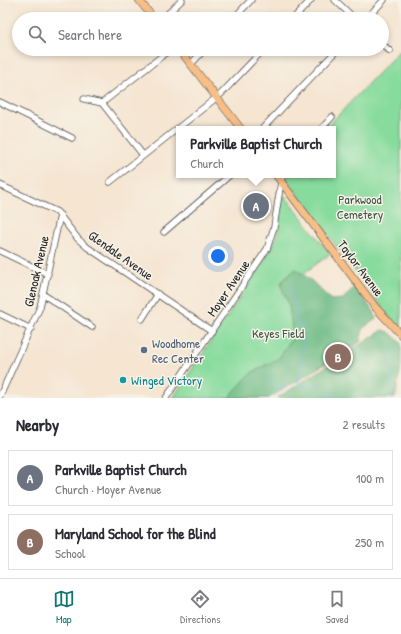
<!DOCTYPE html>
<html lang="en">
<head>
<meta charset="utf-8">
<style>
  :root { --surface:#fff; --page:#f7f7f7; --text:#2b2b33; --muted:#7c7c81; --line:#e1e1e2; --accent:#0f766e }
  body { margin:0; font-family:"Patrick Hand",sans-serif; background:var(--page); color:var(--text) }
  .you { position:absolute; left:218px; top:256px; width:14px; height:14px; margin:-10px; border:3px solid #fff; border-radius:50%; background:#1a73e8; box-shadow:0 0 0 6px #1a73e833 }
  .badge { display:grid; place-items:center; width:26px; height:26px; border-radius:50%; background:var(--accent); color:#fff; font-size:13px; font-weight:700 }
  .pin { position:absolute; translate:-50% -50%; border:2px solid #fff; box-shadow:0 1px 4px #0006 }
  .popup { position:absolute; left:176px; top:126px; width:160px; height:52px; box-sizing:border-box; display:grid; place-content:center; border-radius:0px; background:var(--surface); filter:drop-shadow(0 1px 3px #0005); font-size:13px; white-space:nowrap; color:var(--muted) }
  .popup b { font-size:15px; color:var(--text) }
  .popup::after { content:''; position:absolute; left:50%; top:100%; margin-left:-8px; border:8px solid transparent; border-top-color:var(--surface) }
  .list { margin:0; padding:0; list-style:none }
  h2 { display:flex; justify-content:space-between; align-items:center; height:52px; margin:0; padding:0 16px; font-size:17px }
  h2 small { font-size:13px; font-weight:400; color:var(--muted) }
  .list li { display:grid; grid-template-columns:26px 1fr auto; gap:12px; align-items:center; box-sizing:border-box; height:56px; margin:0 8px 8px; padding:0 8px; border:1px solid var(--line); border-radius:0px }
  .list b { display:block; font-size:15px; white-space:nowrap }
  .list p { margin:0; font-size:13px; white-space:nowrap; color:var(--muted) }
  .list em { font-size:13px; font-style:normal; color:var(--muted) }
  .icon { flex:none; width:22px; height:22px; fill:none; stroke:currentColor; stroke-width:2; stroke-linecap:round; stroke-linejoin:round }
  .map { position:relative; flex:none; width:401px; height:398px; overflow:hidden }
  .search { position:absolute; background:var(--surface); box-shadow:0 2px 6px #0003; left:12px; right:12px; top:12px; height:44px; display:flex; align-items:center; gap:10px; box-sizing:border-box; padding:0 14px; border-radius:22px; color:var(--muted); font-size:15px }
  .sheet { height:180px; background:var(--surface) }
  nav { display:flex; justify-content:space-around; align-items:center; box-sizing:border-box; height:56px; border-top:1px solid var(--line); background:var(--surface); font-size:11px; color:var(--muted) }
  nav a { display:grid; justify-items:center; gap:2px }
  nav .on { color:var(--accent) }
  .map>svg:first-child { display:block }
  .green { fill:#87db9d; stroke:#598364 }
  .forest { fill:#6dbb84; stroke:#4c7358 }
  .lines { fill:none; stroke-linecap:round; stroke-linejoin:round }
  .stream { stroke:#69afe0; stroke-width:1 }
  .minor-casing { stroke:#494744; stroke-width:7 }
  .major-casing { stroke:#494744; stroke-width:8 }
  .minor { stroke:#fff; stroke-width:5.5 }
  .major { stroke:#f7be88; stroke-width:7 }
  .service-dot { fill:#5c6f8a; stroke:#f7f3e8; stroke-width:1.5 }
  .culture-dot { fill:#0f9aa8; stroke:#f7f3e8; stroke-width:1.5 }
  .labels { text-anchor:middle; stroke-width:3; stroke-linejoin:round; paint-order:stroke }
  .park-label { font-size:13px; fill:#425748; stroke:#f7f3e8 }
  .street-label { font-size:13px; fill:#2b2b2b; stroke:#f7f3e8 }
  .service-label { font-size:13px; fill:#4e5e75; stroke:#f7f3e8; text-anchor:start }
  .culture-label { font-size:13px; fill:#0d838f; stroke:#f7f3e8; text-anchor:start }
</style>
</head>
<body>
<div class="map">
<svg width="401" height="398" viewBox="0 0 401 398">
  <rect width="100%" height="100%" fill="#f7f3e8"/>
  <filter id="ink" filterUnits="userSpaceOnUse"><feTurbulence type="fractalNoise" baseFrequency=".025" numOctaves="2"/><feDisplacementMap in="SourceGraphic" scale="8" xChannelSelector="R" yChannelSelector="G"/><feConvolveMatrix kernelMatrix="1 2 1 2 8 2 1 2 1" color-interpolation-filters="sRGB"/></filter>
  <filter id="wash" filterUnits="userSpaceOnUse"><feTurbulence type="fractalNoise" baseFrequency=".012" numOctaves="4" result="noise"/><feDisplacementMap in="SourceGraphic" scale="16" xChannelSelector="R" yChannelSelector="G"/><feGaussianBlur stdDeviation="0.9" result="paint"/><feColorMatrix in="noise" values="0 0 0 0 0 0 0 0 0 0 0 0 0 0 0 0 0 1.4 0 .05"/><feComposite in="paint" operator="in"/></filter>
  <g filter="url(#wash)">
    <rect width="100%" height="100%" fill="#f5e5d1"/>
    <g class="green">
      <polygon points="401,49 401,329 390,318 287,180 288,175 333,175 333,129 325,129"/>
      <polygon points="284,195 330,254 300,276 323,308 338,304 356,289 374,313 351,333 360,342 269,398 173,398 272,249 278,232 282,197"/>
    </g>
    <g class="forest">
      <polygon points="296,269 312,281 331,300 343,299 353,288 356,289 374,312 376,319 363,328 360,342 269,398 228,398 251,373 279,358 293,337 289,305 281,286 282,281"/>
      <polygon points="383,330 389,332 401,343 401,366 395,398 277,398"/>
    </g>
    <g class="lines">
      <g class="stream">
        <polyline points="290,286 298,322 304,336 299,383"/>
        <polyline points="391,345 392,398"/>
        <polyline points="266,378 273,380 275,386 285,386"/>
        <polyline points="269,398 295,381 306,386 317,382 325,391 338,398"/>
      </g>
    </g>
  </g>
  <g filter="url(#ink)">
    <g class="lines">
      <g class="minor-casing">
        <g id="minor">
          <polyline points="335,0 355,19"/>
          <polyline points="162,19 182,0"/>
          <polyline points="233,19 251,0"/>
          <polyline points="293,19 311,0"/>
          <polyline points="366,19 384,0"/>
          <polyline points="382,44 390,51"/>
          <polyline points="191,64 205,49"/>
          <polyline points="84,99 102,103 143,155"/>
          <polyline points="0,102 72,138"/>
          <polyline points="102,103 171,49"/>
          <polyline points="262,129 338,49"/>
          <polyline points="321,129 332,117"/>
          <polyline points="110,182 221,94 264,49"/>
          <polyline points="0,185 57,212 78,239 87,247 212,331"/>
          <polyline points="164,232 230,175"/>
          <polyline points="0,251 48,274"/>
          <polyline points="44,295 92,327"/>
          <polyline points="0,314 31,329"/>
          <polyline points="142,319 158,294"/>
          <polyline points="0,396 40,307 60,215"/>
          <polyline points="166,398 267,249 274,227 282,175"/>
        </g>
      </g>
      <g class="major-casing">
        <g id="major">
          <polyline points="139,0 154,19"/>
          <polyline points="179,49 241,129"/>
          <polyline points="276,175 376,308 401,335"/>
        </g>
      </g>
      <use href="#minor" class="minor"/>
      <use href="#major" class="major"/>
    </g>
  </g>
  <circle class="service-dot" cx="144" cy="350" r="4"/>
  <circle class="culture-dot" cx="123" cy="380" r="4"/>
  <g class="labels">
    <g class="park-label">
      <text x="360" y="204">Parkwood<tspan x="360" dy="15">Cemetery</tspan></text>
      <text x="278" y="338">Keyes Field</text>
    </g>
    <g class="street-label">
      <text transform="translate(121 255) rotate(35)" y="5">Glendale Avenue</text>
      <text transform="translate(361 268) rotate(53)" y="5">Taylor Avenue</text>
      <text transform="translate(36 271) rotate(-77)" y="5">Glenoak Avenue</text>
      <text transform="translate(228 288) rotate(-56)" y="5">Moyer Avenue</text>
    </g>
    <g class="service-label">
      <text x="152" y="348">Woodhome<tspan x="152" dy="15">Rec Center</tspan></text>
    </g>
    <g class="culture-label">
      <text x="131" y="385">Winged Victory</text>
    </g>
  </g>
</svg>
<div class="you"></div>
<div class="pin badge" style="left:256px;top:206px;background:#6b7280">A</div>
<div class="popup"><b>Parkville Baptist Church</b>Church</div>
<div class="pin badge" style="left:338px;top:357px;background:#8d6e63">B</div>
<div class="search"><svg class="icon" aria-label="search" viewBox="0 0 24 24"><circle cx="10" cy="10" r="6"/><path d="M15 15l6 6"/></svg>Search here</div>
</div>
<section class="sheet">
<h2>Nearby<small>2 results</small></h2>
<ul class="list">
<li><span class="badge" style="background:#6b7280">A</span><div><b>Parkville Baptist Church</b><p>Church · Moyer Avenue</p></div><em>100 m</em></li>
<li><span class="badge" style="background:#8d6e63">B</span><div><b>Maryland School for the Blind</b><p>School</p></div><em>250 m</em></li>
</ul>
</section>
<nav>
<a class="on"><svg class="icon" aria-label="map" viewBox="0 0 24 24"><path d="M3 6l6-2 6 2 6-2v14l-6 2-6-2-6 2zM9 4v14M15 6v14"/></svg>Map</a>
<a><svg class="icon" aria-label="directions" viewBox="0 0 24 24"><path d="M12 3l9 9-9 9-9-9zM9 14v-3h6M13 9l2 2-2 2"/></svg>Directions</a>
<a><svg class="icon" aria-label="saved" viewBox="0 0 24 24"><path d="M7 4h10v16l-5-4-5 4z"/></svg>Saved</a>
</nav>
</body>
</html>
